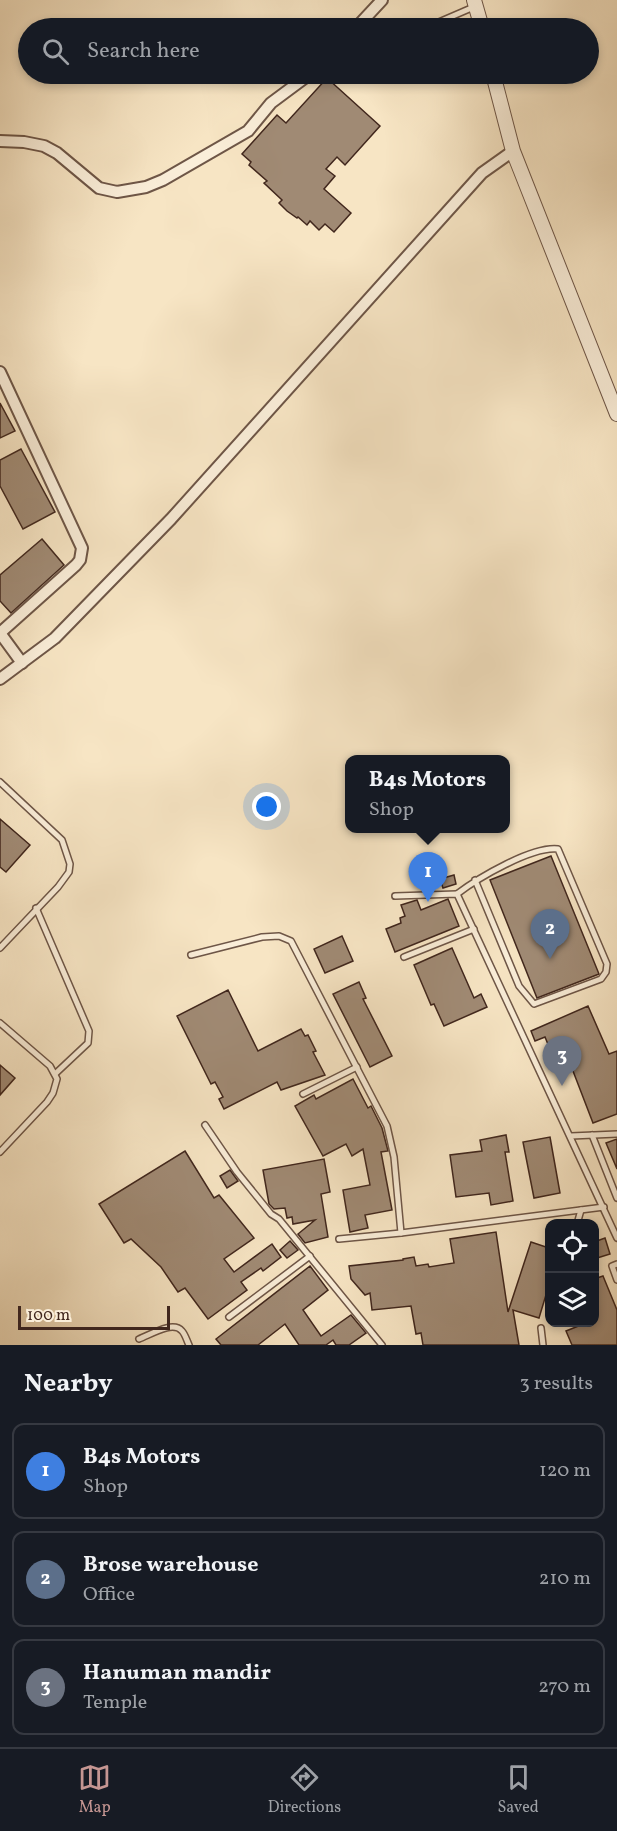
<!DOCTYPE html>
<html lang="en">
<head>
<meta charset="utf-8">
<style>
  :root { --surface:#171b24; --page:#20242c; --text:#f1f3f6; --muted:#9ea1a6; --line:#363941; --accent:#c59692 }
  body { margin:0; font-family:Vollkorn,serif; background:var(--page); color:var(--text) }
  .controls { position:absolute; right:18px; bottom:18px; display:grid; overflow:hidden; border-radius:12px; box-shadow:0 3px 9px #0003 }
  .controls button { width:54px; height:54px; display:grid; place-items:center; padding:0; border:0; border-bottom:2px solid var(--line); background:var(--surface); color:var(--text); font:30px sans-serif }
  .scale { position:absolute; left:18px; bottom:15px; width:152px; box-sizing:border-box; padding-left:6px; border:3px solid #41271d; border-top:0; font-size:16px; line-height:21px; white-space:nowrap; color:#41271d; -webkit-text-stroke:4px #faeed9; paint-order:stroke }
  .you { position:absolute; left:267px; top:807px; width:21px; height:21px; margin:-15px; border:4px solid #fff; border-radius:50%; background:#1a73e8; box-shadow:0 0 0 9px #1a73e833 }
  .badge { display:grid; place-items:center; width:39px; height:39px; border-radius:50%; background:var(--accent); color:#fff; font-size:20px; font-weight:700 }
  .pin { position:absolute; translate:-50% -50px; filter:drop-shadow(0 2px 3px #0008) }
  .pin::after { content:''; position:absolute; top:32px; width:21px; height:18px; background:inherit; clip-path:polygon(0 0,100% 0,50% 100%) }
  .popup { position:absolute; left:345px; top:755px; width:165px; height:78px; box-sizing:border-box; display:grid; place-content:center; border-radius:12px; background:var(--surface); filter:drop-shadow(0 2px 4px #0005); font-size:20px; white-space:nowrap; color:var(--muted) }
  .popup b { font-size:22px; color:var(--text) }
  .popup::after { content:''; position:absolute; left:50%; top:100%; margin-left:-12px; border:12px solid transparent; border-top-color:var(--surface) }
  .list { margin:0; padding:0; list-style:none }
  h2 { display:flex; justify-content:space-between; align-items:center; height:78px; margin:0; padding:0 24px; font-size:26px }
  h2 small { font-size:20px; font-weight:400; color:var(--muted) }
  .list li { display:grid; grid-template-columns:39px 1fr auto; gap:18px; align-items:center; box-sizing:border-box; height:96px; margin:0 12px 12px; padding:0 12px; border:2px solid var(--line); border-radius:12px }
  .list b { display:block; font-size:22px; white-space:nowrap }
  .list p { margin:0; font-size:20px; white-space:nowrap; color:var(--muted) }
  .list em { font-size:20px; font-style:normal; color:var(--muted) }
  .icon { flex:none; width:33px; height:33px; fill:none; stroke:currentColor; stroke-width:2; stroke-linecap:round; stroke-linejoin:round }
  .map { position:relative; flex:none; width:617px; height:1345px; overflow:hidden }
  .search { position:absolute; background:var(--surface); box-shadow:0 3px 9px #0003; left:18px; right:18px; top:18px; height:66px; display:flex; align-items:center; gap:15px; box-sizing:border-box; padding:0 21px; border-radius:33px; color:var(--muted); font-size:22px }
  .sheet { height:402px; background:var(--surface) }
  nav { display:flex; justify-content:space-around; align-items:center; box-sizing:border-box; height:84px; border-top:2px solid var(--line); background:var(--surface); font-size:16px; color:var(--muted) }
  nav a { display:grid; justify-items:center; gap:3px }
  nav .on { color:var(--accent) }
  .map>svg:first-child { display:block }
  .building { fill:#a08a74; stroke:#41271d; stroke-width:1.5 }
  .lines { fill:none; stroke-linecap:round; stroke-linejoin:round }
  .service-casing { stroke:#6e5647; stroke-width:8 }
  .minor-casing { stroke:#6e5647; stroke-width:14 }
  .tertiary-casing { stroke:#6e5647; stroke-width:16 }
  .service { stroke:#faeed9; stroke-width:5 }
  .minor { stroke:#faeed9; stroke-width:10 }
  .tertiary { stroke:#faeed9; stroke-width:14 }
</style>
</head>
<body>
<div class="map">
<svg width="617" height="1345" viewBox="0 0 617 1345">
  <rect width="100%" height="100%" fill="#f7e5c4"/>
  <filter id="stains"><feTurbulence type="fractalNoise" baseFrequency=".00333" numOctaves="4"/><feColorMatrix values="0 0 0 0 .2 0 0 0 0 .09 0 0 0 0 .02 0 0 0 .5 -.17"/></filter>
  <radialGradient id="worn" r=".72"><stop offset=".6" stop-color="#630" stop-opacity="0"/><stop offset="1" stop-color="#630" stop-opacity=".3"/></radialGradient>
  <g class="building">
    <polygon points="327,78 380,126 345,165 337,157 326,169 335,176 324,189 351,213 334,232 325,224 319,230 310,221 307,225 298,217 297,218 287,211 279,203 282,200 264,183 267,181 249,165 251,162 242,154 277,115 286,123"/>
    <polygon points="0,403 15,431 0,438"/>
    <polygon points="21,449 55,512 23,529 0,486 0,460"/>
    <polygon points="42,539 64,565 11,613 0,601 0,575"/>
    <polygon points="0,819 30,845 6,872 0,867"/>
    <polygon points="551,856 599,974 537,998 490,880"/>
    <polygon points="454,875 456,884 443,888 440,879"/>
    <polygon points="448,899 459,926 395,952 386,929 401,923 400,918 405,916 401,905 417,900 421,910"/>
    <polygon points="342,936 353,961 325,973 314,949"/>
    <polygon points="452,948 474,998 481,994 487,1007 444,1026 434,1004 431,1005 414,965"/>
    <polygon points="359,982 366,998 363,999 392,1056 370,1067 333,994"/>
    <polygon points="228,990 258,1051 301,1029 305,1036 308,1035 316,1051 313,1052 325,1075 281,1090 277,1082 224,1109 219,1099 223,1097 215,1082 211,1084 177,1016"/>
    <polygon points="588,1006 609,1054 617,1051 617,1114 593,1123 568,1058 556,1064 545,1037 535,1041 531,1031"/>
    <polygon points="0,1065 15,1078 0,1095"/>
    <polygon points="353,1079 368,1108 371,1106 382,1128 388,1151 381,1152 392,1210 365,1215 368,1228 350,1232 343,1190 370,1185 363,1149 352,1156 346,1144 323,1156 295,1106 314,1095 316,1099"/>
    <polygon points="506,1135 509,1152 505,1152 513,1201 491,1205 489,1193 456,1197 450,1155 482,1151 480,1140"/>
    <polygon points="550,1137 560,1193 534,1198 523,1142"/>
    <polygon points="617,1139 617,1169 606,1143"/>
    <polygon points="185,1151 214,1198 219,1195 254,1238 224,1259 234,1272 272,1244 281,1257 263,1271 261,1268 241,1282 247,1290 208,1319 185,1288 178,1292 161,1267 131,1239 124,1243 99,1204"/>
    <polygon points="324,1159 330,1192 321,1194 328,1237 305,1243 298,1234 315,1220 293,1224 292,1217 287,1218 285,1208 274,1209 269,1204 263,1170"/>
    <polygon points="230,1170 238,1181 227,1188 220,1176"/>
    <polygon points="496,1232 508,1312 531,1242 549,1248 549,1285 539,1318 513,1310 519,1345 423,1345 421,1333 416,1334 411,1306 372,1310 370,1293 365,1295 351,1279 349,1266 403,1260 403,1259 414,1257 416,1266 428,1264 429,1267 454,1263 450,1239"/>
    <polygon points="605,1238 610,1254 594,1259 594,1242"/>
    <polygon points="290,1241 298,1250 287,1258 280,1250"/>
    <polygon points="310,1266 328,1290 303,1310 321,1336 351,1315 366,1333 349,1345 336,1345 333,1340 326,1345 299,1345 285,1324 258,1345 221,1345 216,1339"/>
    <polygon points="603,1276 617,1310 617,1345 572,1345 566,1331 586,1323 594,1323 594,1279"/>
  </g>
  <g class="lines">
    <g class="service-casing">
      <g id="service">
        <polyline points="425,28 476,6"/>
        <polyline points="0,782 62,840 70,864 69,872 58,887 0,948"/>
        <path d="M457 894C478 878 532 846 558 849L607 964 606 972 601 979 534 1004 519 986 475 880"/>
        <polyline points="395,896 457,894 617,1238"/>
        <polyline points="36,908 89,1031 88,1043 55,1074"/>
        <polyline points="191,955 262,937 279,936 291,941 387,1126 394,1157 401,1233"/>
        <polyline points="404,957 474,929"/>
        <polyline points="0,1023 50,1066 57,1079 53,1093 47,1102 0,1152"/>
        <polyline points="303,1094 357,1067"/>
        <polyline points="205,1125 237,1172 271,1214 279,1219 382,1345"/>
        <polyline points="592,1135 617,1198"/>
        <polyline points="571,1136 617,1134"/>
        <polyline points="577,1224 581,1210"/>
        <polyline points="339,1239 401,1233 604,1207"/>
        <polyline points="617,1264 612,1266 617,1280"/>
        <polyline points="229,1317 310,1256"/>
        <polyline points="541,1328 543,1345"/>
        <path d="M139 1339C150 1335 173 1320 182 1331 185 1334 187 1341 189 1345"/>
      </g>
    </g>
    <g class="minor-casing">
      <g id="minor">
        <polyline points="356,28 382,0"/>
        <polyline points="0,141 24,142 44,146 57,153 99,188 117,192 146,187 163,180 248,131 271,103 310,74"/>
        <polyline points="0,372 82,548 80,560 76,565 0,633"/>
        <polyline points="0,633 22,663"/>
        <polyline points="0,679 55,638 171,519 482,173 513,151"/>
      </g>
    </g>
    <g class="tertiary-casing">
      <g id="tertiary">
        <polyline points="474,0 482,28"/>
        <polyline points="493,74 513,151 617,414"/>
      </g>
    </g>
    <use href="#service" class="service"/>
    <use href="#minor" class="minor"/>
    <use href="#tertiary" class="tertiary"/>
  </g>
  <rect width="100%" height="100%" filter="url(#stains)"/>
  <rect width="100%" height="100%" fill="url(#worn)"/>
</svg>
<div class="controls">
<button><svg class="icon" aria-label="locate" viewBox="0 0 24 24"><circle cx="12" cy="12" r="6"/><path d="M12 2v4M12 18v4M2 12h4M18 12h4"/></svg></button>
<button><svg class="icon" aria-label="layers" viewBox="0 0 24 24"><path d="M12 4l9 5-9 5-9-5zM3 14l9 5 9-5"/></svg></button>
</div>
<div class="scale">100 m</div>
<div class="you"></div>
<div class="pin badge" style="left:428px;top:902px;background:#3f7fe0">1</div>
<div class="popup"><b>B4s Motors</b>Shop</div>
<div class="pin badge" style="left:550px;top:959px;background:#5c6f8a">2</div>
<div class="pin badge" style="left:562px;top:1086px;background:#6b7280">3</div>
<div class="search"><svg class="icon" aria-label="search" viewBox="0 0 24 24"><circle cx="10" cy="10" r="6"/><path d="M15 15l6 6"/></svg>Search here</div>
</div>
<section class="sheet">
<h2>Nearby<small>3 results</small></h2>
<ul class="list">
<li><span class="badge" style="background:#3f7fe0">1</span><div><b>B4s Motors</b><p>Shop</p></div><em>120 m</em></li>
<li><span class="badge" style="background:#5c6f8a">2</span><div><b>Brose warehouse</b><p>Office</p></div><em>210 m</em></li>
<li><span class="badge" style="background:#6b7280">3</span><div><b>Hanuman mandir</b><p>Temple</p></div><em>270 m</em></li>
</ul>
</section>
<nav>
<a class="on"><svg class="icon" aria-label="map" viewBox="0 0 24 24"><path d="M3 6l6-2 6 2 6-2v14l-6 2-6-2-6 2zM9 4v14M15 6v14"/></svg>Map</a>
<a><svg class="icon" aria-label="directions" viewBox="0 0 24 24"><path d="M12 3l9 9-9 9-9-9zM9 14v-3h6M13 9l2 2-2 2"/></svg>Directions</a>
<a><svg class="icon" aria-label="saved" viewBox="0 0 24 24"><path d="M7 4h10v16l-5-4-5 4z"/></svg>Saved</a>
</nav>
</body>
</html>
